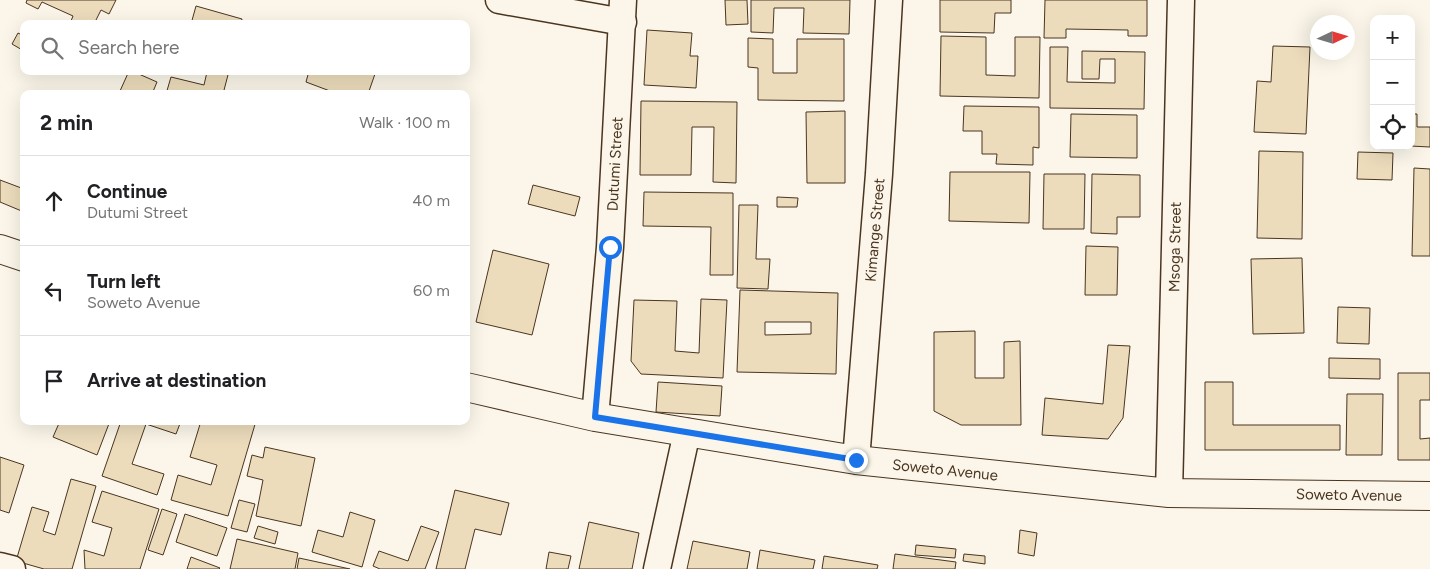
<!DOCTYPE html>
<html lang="en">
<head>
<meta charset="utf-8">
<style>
  :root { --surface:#fff; --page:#f6f6f6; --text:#202124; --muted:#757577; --line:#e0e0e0 }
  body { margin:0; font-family:Figtree,sans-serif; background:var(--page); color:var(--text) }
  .controls { position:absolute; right:15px; top:15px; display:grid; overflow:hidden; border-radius:10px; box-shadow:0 5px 20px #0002 }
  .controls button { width:45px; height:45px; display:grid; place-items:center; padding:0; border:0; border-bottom:1px solid var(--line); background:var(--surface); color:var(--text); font:25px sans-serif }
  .compass { position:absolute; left:1310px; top:15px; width:45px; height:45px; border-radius:50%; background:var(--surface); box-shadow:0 5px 20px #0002; rotate:86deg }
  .stop { position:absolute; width:15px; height:15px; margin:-11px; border:4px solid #1a73e8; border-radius:50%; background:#fff }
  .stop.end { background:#1a73e8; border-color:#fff; box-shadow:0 1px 5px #0008 }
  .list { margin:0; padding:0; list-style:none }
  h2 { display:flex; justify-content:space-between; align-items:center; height:65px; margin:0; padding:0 20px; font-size:21px }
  h2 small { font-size:16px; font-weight:400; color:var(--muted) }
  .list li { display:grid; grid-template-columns:32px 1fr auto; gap:15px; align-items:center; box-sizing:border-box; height:90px; padding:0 20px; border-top:1px solid var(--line) }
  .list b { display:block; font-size:19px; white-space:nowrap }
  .list p { margin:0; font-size:16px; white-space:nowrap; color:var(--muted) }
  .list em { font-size:16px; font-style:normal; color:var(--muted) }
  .icon { flex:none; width:28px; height:28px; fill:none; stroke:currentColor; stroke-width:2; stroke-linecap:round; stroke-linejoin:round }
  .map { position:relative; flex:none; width:1430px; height:569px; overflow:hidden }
  .search { position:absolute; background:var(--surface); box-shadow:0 5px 20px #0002; left:20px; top:20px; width:450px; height:55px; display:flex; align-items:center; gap:12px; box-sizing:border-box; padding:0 18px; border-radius:10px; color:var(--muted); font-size:19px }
  .panel { position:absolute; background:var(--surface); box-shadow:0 5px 20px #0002; left:20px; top:90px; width:450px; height:335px; border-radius:10px }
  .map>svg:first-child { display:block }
  .building { fill:#ecdcbc; stroke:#4a3520; fill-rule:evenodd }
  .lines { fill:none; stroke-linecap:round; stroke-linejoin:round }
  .minor-casing { stroke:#4a3520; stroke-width:29 }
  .tertiary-casing { stroke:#4a3520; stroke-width:30 }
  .minor { stroke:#fbf6e9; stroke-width:26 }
  .tertiary { stroke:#fbf6e9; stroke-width:28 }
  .route { stroke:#1a73e8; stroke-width:6 }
  .labels { text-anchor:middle; stroke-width:4; stroke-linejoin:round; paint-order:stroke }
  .street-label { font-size:15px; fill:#4a3520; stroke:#fbf6e9 }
</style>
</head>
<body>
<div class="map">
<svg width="1430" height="569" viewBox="0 0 1430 569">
  <rect width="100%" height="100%" fill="#fbf6e9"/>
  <g class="building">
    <polygon points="27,0 116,0 109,14 101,10 94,24 76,24 71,21 73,16 42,2 38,9 26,3"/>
    <polygon points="725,0 747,0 748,24 726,25"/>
    <polygon points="751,0 850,0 849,34 803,33 804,8 774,8 773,33 751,32"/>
    <polygon points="940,0 1011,0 1011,13 995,13 994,33 940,32"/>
    <polygon points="1045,0 1147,0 1147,36 1128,36 1128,30 1066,29 1066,38 1044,38"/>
    <polygon points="196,6 242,19 241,24 191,24"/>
    <polygon points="647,30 692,33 690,56 698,56 696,88 644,85"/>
    <polygon points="18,33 24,36 24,51 12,44"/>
    <polygon points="941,36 986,37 986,75 1015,76 1015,37 1040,37 1039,98 940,96"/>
    <polygon points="748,38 773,39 773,73 797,73 797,39 844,39 844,101 758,100 758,68 748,67"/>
    <polygon points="1273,46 1310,47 1306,134 1254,132 1257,81 1271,82"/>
    <polygon points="1050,47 1068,47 1067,82 1115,83 1115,59 1100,59 1099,79 1082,79 1082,51 1145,52 1144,109 1050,108"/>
    <polygon points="129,71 132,71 157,82 152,94 127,94 120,91"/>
    <polygon points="205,71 229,71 223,94 166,94 171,77 204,85 207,72"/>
    <polygon points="309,71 376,71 368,94 338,94 306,82"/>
    <polygon points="641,101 737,102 736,183 713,182 714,127 692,127 691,175 640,175"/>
    <polygon points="964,106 1039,107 1039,148 1033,147 1033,165 996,164 997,154 982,154 982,131 963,131"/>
    <polygon points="845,111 845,183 807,183 806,112"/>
    <polygon points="1071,114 1137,115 1137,158 1070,157"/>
    <polygon points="1411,114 1417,114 1417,127 1430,127 1430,147 1410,146"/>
    <polygon points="1259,151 1303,152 1302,239 1257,238"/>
    <polygon points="1358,152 1393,153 1392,180 1357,179"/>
    <polygon points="1414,168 1430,169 1430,256 1412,256"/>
    <polygon points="950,172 1030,172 1029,223 949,221"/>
    <polygon points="1044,174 1085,174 1084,229 1043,229"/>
    <polygon points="1092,174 1140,175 1140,217 1117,217 1117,234 1091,233"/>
    <polygon points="0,180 24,189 24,212 0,202"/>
    <polygon points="533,185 580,197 575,216 528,204"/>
    <polygon points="644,192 733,193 733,275 710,275 711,227 643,226"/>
    <polygon points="777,197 798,198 797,207 777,207"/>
    <polygon points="739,205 758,205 756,259 770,259 768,289 737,288"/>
    <polygon points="1086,246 1118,247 1117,295 1085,295"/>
    <polygon points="493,250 549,264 532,335 476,322"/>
    <polygon points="1302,258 1304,333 1253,334 1251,259"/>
    <path d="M740 290 838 293 836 374 737 372ZM765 322H811V334L765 335Z"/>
    <polygon points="701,299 727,300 723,378 641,374 631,361 634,300 677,301 675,351 699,353"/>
    <polygon points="1338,307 1370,308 1369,344 1337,343"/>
    <polygon points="975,331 975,378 1004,378 1004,342 1020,341 1021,425 961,425 934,411 934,332"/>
    <polygon points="1108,345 1130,346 1123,418 1108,439 1042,435 1045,398 1103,404"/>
    <polygon points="1329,358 1380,359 1380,379 1329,378"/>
    <polygon points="1398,373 1430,373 1430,400 1420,400 1420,439 1430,438 1430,460 1398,460"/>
    <polygon points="658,382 722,386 720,416 656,412"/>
    <polygon points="1205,382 1233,382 1233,425 1340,425 1340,450 1205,450"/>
    <polygon points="1347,394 1383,394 1382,455 1346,455"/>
    <polygon points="60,421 110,421 97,455 53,437"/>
    <polygon points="121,421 181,421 176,434 146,424 132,464 164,474 157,495 102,476"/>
    <polygon points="201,421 256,421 228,516 171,500 178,475 211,485 217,465 190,457"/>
    <polygon points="265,447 315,458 301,526 256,516 263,480 247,476 252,455 263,458"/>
    <polygon points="0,457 24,465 9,513 0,510"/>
    <polygon points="71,479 96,486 72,569 44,569 16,561 32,507 49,512 43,531 55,535"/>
    <polygon points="455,490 509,503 501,535 475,529 465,569 436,569"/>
    <polygon points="102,491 159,509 140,569 85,569 84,550 104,556 112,528 92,522"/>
    <polygon points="239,500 255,504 247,532 231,528"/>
    <polygon points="162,509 177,514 163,555 148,550"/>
    <polygon points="350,512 375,520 362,567 312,552 318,530 343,537"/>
    <polygon points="185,514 227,528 217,556 176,542"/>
    <polygon points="589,522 639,533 632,569 579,569"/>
    <polygon points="258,526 278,532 275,544 254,538"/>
    <polygon points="421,526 439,532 425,569 380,569 373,566 379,551 408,561"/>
    <polygon points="1020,530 1037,533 1034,556 1018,553"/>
    <polygon points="237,539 298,553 295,569 230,569"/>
    <polygon points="693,541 750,552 747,569 687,569"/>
    <polygon points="916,545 956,549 955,558 915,555"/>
    <polygon points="760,550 815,560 813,569 757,569"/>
    <polygon points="549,552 571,556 568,569 546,569"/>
    <polygon points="895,554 956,562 955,569 893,569"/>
    <polygon points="964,554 985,556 985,564 963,561"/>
    <polygon points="824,556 878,565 877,569 822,569"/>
    <polygon points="191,557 220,568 219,569 187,569"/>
    <polygon points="299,558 350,569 297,569"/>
  </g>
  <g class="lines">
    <g class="minor-casing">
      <g id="minor">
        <polyline points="499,0 623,22"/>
        <polyline points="595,417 610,247 623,0"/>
        <polyline points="856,460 879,174 889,0"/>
        <polyline points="1169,493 1181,0"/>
        <polyline points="0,566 12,569"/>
        <polyline points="657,569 687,432"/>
      </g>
    </g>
    <g class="tertiary-casing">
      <g id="tertiary">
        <polyline points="0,249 24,257"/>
        <polyline points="466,387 595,417 856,460 1169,493 1430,496"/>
      </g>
    </g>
    <use href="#minor" class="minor"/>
    <use href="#tertiary" class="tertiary"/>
  </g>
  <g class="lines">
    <polyline class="route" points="610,247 595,417 856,460"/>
  </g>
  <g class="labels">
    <g class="street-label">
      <text transform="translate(615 164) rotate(-87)" y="5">Dutumi Street</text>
      <text transform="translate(875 230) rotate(-85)" y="5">Kimange Street</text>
      <text transform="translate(1175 247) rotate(-89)" y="5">Msoga Street</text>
      <text transform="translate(945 470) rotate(6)" y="5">Soweto Avenue</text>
      <text transform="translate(1349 495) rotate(1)" y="5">Soweto Avenue</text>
    </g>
  </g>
</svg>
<div class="controls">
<button>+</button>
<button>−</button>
<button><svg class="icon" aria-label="locate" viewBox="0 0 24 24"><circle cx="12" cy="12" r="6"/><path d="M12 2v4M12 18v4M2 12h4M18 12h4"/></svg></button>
</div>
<svg class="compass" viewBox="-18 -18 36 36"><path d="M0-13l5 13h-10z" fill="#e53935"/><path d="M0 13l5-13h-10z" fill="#757577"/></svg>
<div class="stop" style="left:610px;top:247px"></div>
<div class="stop end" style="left:856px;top:460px"></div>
<div class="search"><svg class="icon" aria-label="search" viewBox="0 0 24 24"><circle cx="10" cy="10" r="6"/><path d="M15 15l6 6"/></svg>Search here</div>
<section class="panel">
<h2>2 min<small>Walk · 100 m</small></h2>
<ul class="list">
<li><svg class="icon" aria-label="ahead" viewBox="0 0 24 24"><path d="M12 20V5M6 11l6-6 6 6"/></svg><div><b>Continue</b><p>Dutumi Street</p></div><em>40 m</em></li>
<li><svg class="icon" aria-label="left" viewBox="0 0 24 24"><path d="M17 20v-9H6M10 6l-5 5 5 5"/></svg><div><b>Turn left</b><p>Soweto Avenue</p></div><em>60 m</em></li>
<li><svg class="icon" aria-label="arrive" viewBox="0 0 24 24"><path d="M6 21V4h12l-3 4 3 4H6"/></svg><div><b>Arrive at destination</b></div></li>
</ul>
</section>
</div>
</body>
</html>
